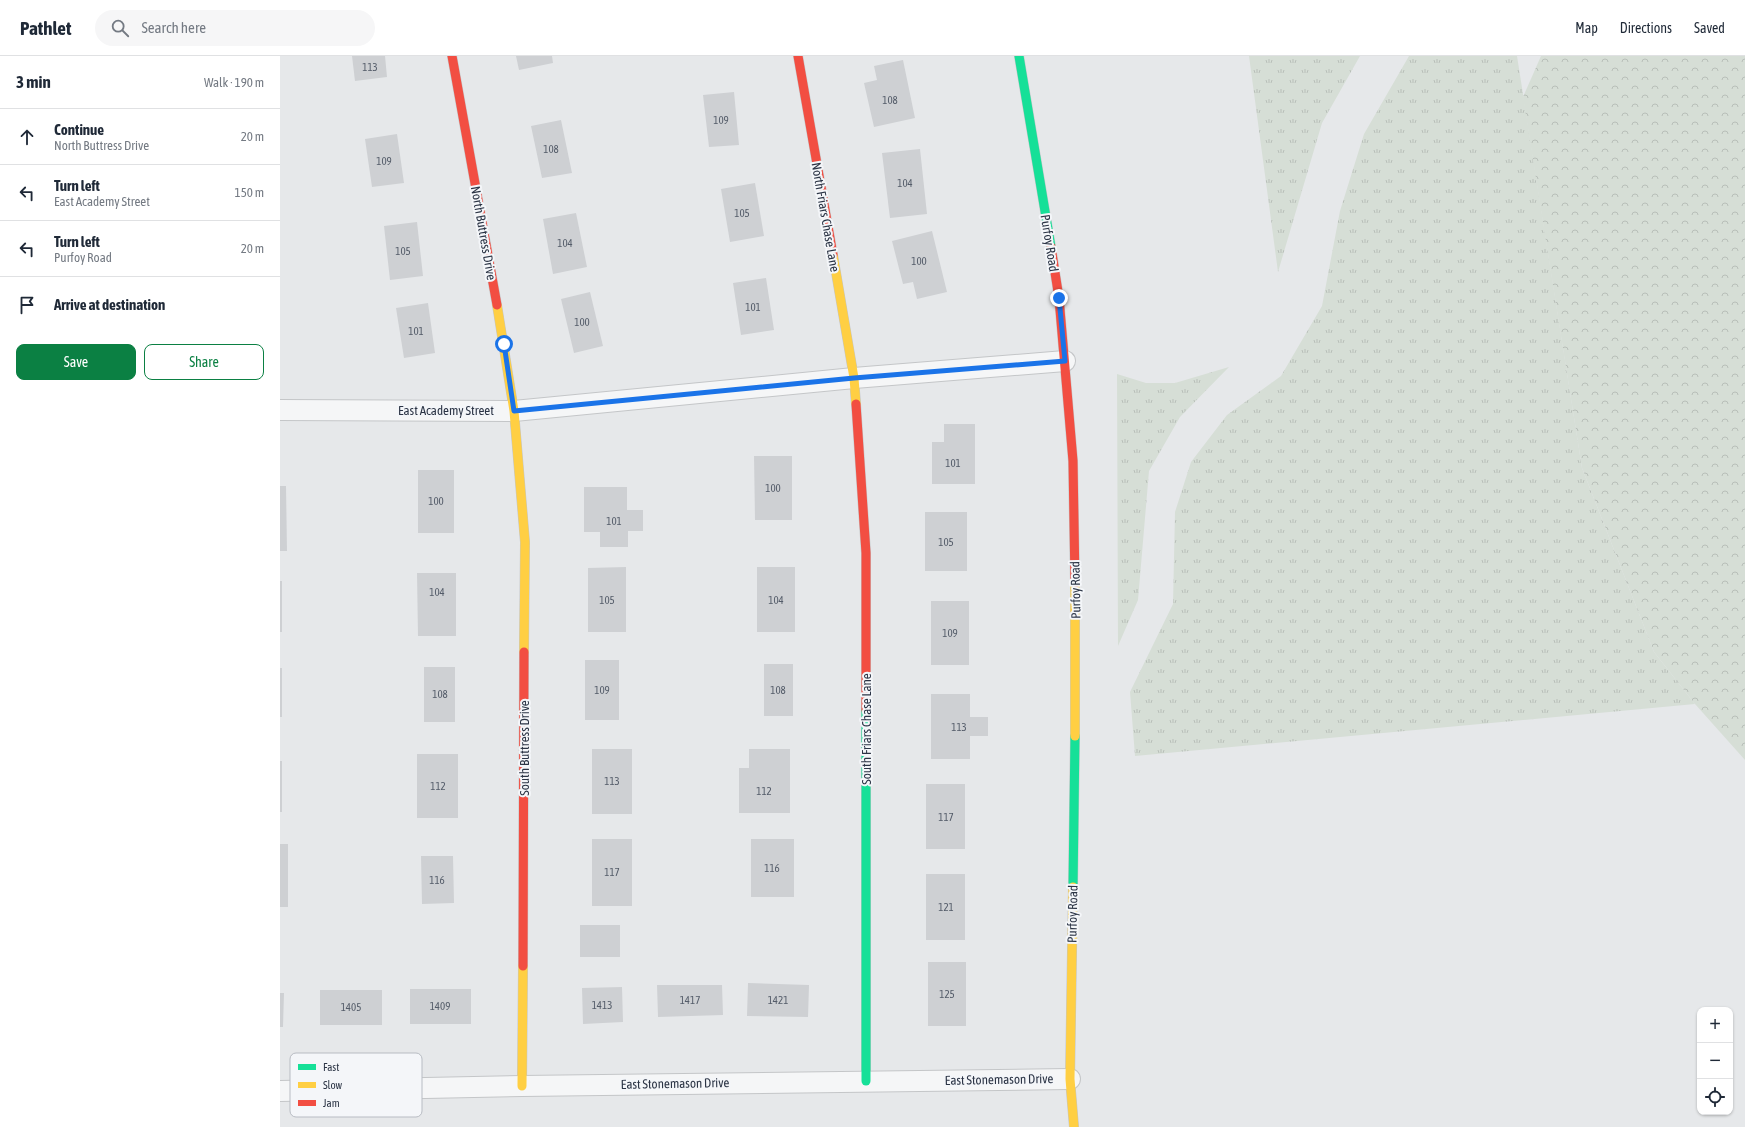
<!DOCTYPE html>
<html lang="en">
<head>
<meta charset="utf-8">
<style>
  :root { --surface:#fff; --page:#f6f6f7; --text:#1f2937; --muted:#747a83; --line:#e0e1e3; --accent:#0b8043 }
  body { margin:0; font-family:"Asap Condensed",sans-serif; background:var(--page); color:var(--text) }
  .controls { position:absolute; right:12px; bottom:12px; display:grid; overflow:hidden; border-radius:8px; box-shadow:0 1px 3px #0004 }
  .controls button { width:36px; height:36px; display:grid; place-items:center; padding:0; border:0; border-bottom:1px solid var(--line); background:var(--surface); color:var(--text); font:20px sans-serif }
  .stop { position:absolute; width:12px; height:12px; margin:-9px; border:3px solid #1a73e8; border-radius:50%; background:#fff }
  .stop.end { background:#1a73e8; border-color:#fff; box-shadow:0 1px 4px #0008 }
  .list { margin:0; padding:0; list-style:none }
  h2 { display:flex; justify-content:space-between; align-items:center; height:52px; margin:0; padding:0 16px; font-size:17px }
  h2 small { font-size:13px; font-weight:400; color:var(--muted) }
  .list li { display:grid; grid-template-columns:26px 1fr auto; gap:12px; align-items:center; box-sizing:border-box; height:56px; padding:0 16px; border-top:1px solid var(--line) }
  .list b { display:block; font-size:15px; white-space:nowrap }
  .list p { margin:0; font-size:13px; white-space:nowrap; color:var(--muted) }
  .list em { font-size:13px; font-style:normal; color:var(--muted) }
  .actions { display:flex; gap:8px; padding:12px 16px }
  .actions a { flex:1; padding:9px 0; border:1px solid var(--accent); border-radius:8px; text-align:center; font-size:14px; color:var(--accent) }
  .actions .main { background:var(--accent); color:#fff }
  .icon { flex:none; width:22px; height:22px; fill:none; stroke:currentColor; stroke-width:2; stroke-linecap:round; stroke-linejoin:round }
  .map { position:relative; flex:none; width:1465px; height:1071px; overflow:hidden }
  header { display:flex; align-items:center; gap:24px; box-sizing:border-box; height:56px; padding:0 20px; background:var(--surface); border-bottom:1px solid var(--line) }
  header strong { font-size:19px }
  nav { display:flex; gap:22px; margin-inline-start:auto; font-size:14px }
  .search { width:280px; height:36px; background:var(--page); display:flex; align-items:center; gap:10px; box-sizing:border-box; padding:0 14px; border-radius:22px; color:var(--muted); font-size:15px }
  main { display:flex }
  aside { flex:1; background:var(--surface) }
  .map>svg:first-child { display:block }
  .grass { fill:url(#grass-tufts) }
  .forest { fill:url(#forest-crowns) }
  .building { fill:#ced0d3 }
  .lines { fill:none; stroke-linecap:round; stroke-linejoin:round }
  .street-casing { stroke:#c4c6c8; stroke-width:22 }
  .fast-casing { stroke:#c4c6c8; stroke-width:10 }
  .slow-casing { stroke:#c4c6c8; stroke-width:10 }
  .jam-casing { stroke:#c4c6c8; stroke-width:10 }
  .street { stroke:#f5f6f7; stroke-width:20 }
  .fast { stroke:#16e098; stroke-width:9 }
  .slow { stroke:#ffcf43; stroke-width:9 }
  .jam { stroke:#f24e42; stroke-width:9 }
  .route { stroke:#1a73e8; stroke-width:5 }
  .labels { text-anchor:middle; stroke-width:4; stroke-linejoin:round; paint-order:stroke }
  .number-label { font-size:11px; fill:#545c69 }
  .street-label { font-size:13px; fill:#2b3445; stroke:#f4f6f9 }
  .key { fill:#f4f6f9; stroke:#b8bcc3; stroke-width:1 }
  .key-label { font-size:11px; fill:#2b3445 }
</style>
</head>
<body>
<header>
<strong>Pathlet</strong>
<div class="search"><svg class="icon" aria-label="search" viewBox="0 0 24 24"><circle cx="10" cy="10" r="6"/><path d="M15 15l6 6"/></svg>Search here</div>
<nav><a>Map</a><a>Directions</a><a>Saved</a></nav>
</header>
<main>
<aside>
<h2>3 min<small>Walk · 190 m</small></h2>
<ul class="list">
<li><svg class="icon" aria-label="ahead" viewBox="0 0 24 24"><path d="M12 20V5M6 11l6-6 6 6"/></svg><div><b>Continue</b><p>North Buttress Drive</p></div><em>20 m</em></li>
<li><svg class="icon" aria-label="left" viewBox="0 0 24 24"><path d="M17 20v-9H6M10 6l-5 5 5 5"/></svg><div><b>Turn left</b><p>East Academy Street</p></div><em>150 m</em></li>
<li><svg class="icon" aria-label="left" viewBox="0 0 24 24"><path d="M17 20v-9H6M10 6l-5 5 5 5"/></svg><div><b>Turn left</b><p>Purfoy Road</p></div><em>20 m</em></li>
<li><svg class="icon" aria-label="arrive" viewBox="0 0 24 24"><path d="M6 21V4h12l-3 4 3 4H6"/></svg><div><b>Arrive at destination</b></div></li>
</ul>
<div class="actions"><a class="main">Save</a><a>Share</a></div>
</aside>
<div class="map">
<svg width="1465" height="1071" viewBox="0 0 1465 1071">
  <defs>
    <pattern id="grass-tufts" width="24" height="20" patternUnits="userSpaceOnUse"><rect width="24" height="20" fill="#d6ded6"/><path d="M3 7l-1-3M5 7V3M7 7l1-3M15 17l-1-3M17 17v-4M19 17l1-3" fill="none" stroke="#b8bfb9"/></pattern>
    <pattern id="forest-crowns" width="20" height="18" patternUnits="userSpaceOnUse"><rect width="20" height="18" fill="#d6ded6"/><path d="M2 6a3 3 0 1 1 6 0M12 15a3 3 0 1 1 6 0" fill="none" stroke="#b8bfb9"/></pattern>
  </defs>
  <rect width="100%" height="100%" fill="#e6e8ea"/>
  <g class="grass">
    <polygon points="969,0 1080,0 1042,67 998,216"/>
    <polygon points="1129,0 1237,0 1302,412 1374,596 1415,648 855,700 850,636 893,548 895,456 911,406 947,359 1001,320 1042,250 1060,155 1084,78"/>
    <polygon points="949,311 900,361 869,415 858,544 838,590 837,318 866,327 895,327"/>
  </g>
  <polygon class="forest" points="1261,0 1465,0 1465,704 1415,648 1374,596 1302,412 1243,41"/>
  <g class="building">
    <polygon points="72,0 105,0 107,21 75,25"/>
    <polygon points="236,0 272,0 273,7 239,14"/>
    <polygon points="623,4 635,62 594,71 584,27 597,24 594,10"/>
    <polygon points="454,36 459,89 429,91 423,39"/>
    <polygon points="281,64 292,117 262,122 251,70"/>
    <polygon points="117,78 124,127 92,131 85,83"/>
    <polygon points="640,93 647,158 610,162 602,97"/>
    <polygon points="475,127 484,180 450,186 441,133"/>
    <polygon points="296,157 307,211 273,218 263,163"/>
    <polygon points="137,166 143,220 110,224 104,170"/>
    <polygon points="652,175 667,236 637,243 633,226 623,228 612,185"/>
    <polygon points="486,222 494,274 461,279 453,227"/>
    <polygon points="310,236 323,290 294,297 281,243"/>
    <polygon points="148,247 155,297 124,302 116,252"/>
    <polygon points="664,368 695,368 695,428 652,428 652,386 664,386"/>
    <polygon points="474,400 512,400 512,464 475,464"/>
    <rect x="138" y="414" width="36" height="63"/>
    <polygon points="0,430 6,430 7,495 0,495"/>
    <polygon points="304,431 347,431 347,454 363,454 363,475 348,475 348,491 320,491 320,476 304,476"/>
    <rect x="645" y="456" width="42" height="59"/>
    <polygon points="346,511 346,576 308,576 308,512"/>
    <rect x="477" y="511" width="38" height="65"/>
    <polygon points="137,517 176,517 176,580 138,580"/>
    <rect x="0" y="525" width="2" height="51"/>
    <rect x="651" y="545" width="38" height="64"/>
    <rect x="305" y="604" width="34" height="60"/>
    <rect x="484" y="608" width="29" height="52"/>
    <rect x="144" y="611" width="31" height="55"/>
    <rect x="0" y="612" width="2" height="49"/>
    <polygon points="651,638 690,638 690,661 708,661 708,680 690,680 690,703 651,703"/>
    <rect x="312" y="693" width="40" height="65"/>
    <polygon points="469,693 510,693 510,757 459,757 459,712 469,712"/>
    <rect x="137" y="698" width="41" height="64"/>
    <rect x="0" y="705" width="2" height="51"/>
    <rect x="646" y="728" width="39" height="65"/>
    <rect x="312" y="783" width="40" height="67"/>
    <rect x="471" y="783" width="43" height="58"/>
    <rect x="0" y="788" width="8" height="63"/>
    <polygon points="141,800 173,800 174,847 142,848"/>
    <rect x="646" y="818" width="39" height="66"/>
    <rect x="300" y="869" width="40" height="32"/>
    <rect x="648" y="906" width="38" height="64"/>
    <polygon points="468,927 529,929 528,961 467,960"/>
    <polygon points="377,929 442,929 443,959 378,961"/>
    <polygon points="342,931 343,966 303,968 302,932"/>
    <rect x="130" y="933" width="61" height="35"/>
    <rect x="40" y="934" width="62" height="35"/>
    <polygon points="0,937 4,937 3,971 0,971"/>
  </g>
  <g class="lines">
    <g class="street-casing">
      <g id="street">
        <polyline points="0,354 234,355 574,322 785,305"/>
        <polyline points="0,1035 242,1030 790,1023"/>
      </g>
    </g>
    <g class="fast-casing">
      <g id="fast">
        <polyline points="739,0 771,191"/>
        <polyline points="586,654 586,1025"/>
        <polyline points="793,831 795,680"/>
      </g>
    </g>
    <g class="slow-casing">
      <g id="slow">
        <polyline points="553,199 574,322 576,348"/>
        <polyline points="217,249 234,355 245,486 244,596"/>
        <polyline points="795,527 795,680"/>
        <polyline points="793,831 790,1023 794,1071"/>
        <polyline points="242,1030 243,910"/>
      </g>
    </g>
    <g class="jam-casing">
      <g id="jam">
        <polyline points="172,0 217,249"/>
        <polyline points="518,0 553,199"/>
        <polyline points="771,191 779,242 793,405 795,527"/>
        <polyline points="576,348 586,497 586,654"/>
        <polyline points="243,910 244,596"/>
      </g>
    </g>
    <use href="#street" class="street"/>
    <use href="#fast" class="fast"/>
    <use href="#slow" class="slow"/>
    <use href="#jam" class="jam"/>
  </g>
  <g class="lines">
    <polyline class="route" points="224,288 234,355 574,322 785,305 779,242"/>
  </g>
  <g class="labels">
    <g class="number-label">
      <text x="90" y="15">113</text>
      <text x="610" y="48">108</text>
      <text x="441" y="68">109</text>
      <text x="271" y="97">108</text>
      <text x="104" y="109">109</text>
      <text x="625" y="131">104</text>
      <text x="462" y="161">105</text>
      <text x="285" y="191">104</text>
      <text x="123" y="199">105</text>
      <text x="639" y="209">100</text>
      <text x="473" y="255">101</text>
      <text x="302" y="270">100</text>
      <text x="136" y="279">101</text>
      <text x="673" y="411">101</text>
      <text x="493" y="436">100</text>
      <text x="156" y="449">100</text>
      <text x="334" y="469">101</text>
      <text x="666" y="490">105</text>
      <text x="157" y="540">104</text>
      <text x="327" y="548">105</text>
      <text x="496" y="548">104</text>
      <text x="670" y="581">109</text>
      <text x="322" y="638">109</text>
      <text x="498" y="638">108</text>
      <text x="160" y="642">108</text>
      <text x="679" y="675">113</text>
      <text x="332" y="729">113</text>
      <text x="158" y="734">112</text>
      <text x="484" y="739">112</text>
      <text x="666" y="765">117</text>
      <text x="492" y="816">116</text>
      <text x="332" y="820">117</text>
      <text x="157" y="828">116</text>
      <text x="666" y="855">121</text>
      <text x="667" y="942">125</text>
      <text x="410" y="948">1417</text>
      <text x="498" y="948">1421</text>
      <text x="322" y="953">1413</text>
      <text x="160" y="954">1409</text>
      <text x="71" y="955">1405</text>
    </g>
    <g class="street-label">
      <text transform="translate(546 161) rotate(80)" y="5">North Friars Chase Lane</text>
      <text transform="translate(204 177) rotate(80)" y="5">North Buttress Drive</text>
      <text transform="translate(770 187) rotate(81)" y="5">Purfoy Road</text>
      <text x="166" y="359">East Academy Street</text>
      <text transform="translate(795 534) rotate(-91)" y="5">Purfoy Road</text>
      <text transform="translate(586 673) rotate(-90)" y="5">South Friars Chase Lane</text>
      <text transform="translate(244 692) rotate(-90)" y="5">South Buttress Drive</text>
      <text transform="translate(792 858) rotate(-89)" y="5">Purfoy Road</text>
      <text transform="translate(719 1023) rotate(-1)" y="5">East Stonemason Drive</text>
      <text transform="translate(395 1027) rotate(-1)" y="5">East Stonemason Drive</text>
    </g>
  </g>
  <rect x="10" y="997" width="132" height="64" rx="6" class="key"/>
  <rect x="18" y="1008" width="18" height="6" fill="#16e098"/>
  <rect x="18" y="1026" width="18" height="6" fill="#ffcf43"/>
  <rect x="18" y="1044" width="18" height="6" fill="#f24e42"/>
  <g class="key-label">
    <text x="43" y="1015">Fast</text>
    <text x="43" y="1033">Slow</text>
    <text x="43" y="1051">Jam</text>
  </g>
</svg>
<div class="controls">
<button>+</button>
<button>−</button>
<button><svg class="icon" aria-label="locate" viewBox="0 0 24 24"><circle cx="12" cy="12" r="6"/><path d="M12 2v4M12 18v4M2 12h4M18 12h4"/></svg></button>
</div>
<div class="stop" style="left:224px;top:288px"></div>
<div class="stop end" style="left:779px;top:242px"></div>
</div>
</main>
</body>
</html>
